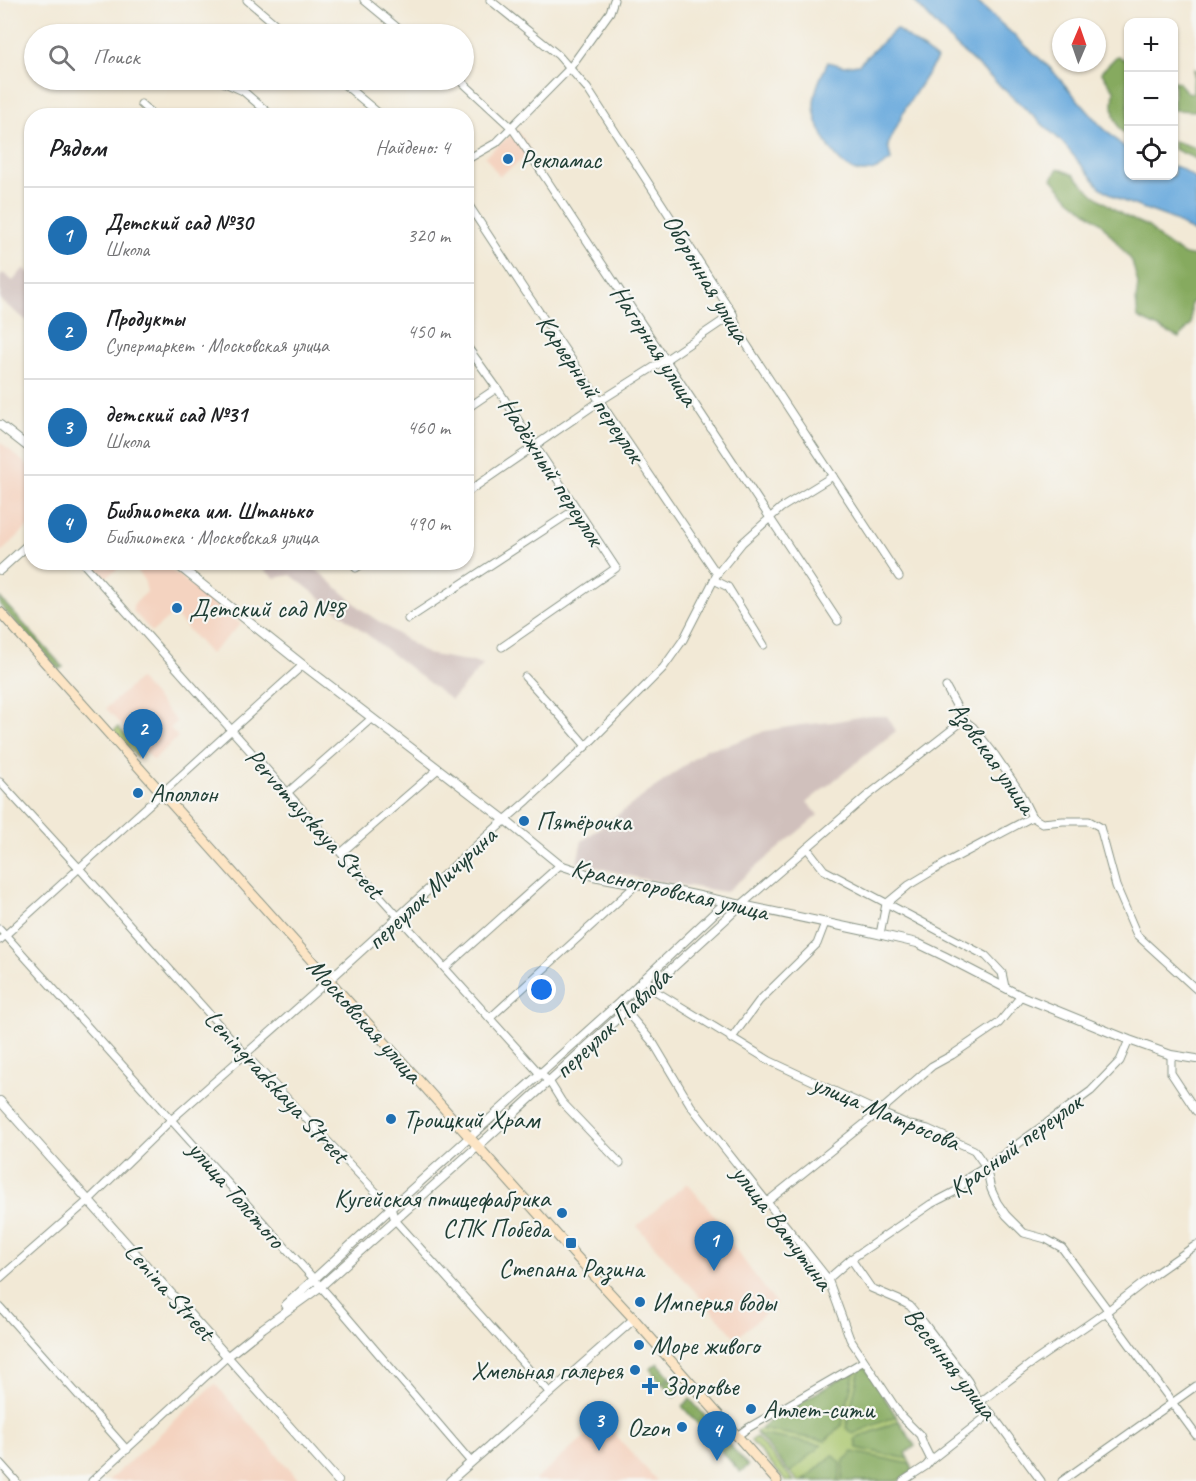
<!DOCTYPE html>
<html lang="ru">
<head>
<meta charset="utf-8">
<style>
  :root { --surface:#fff; --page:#f6f6f6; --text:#202124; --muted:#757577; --line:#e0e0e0; --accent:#1f6fb2 }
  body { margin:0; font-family:Caveat,sans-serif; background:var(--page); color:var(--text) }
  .controls { position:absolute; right:18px; top:18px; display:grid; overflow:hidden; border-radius:12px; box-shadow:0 2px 4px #0004 }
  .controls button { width:54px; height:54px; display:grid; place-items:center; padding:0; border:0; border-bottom:2px solid var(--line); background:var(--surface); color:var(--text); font:30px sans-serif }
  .compass { position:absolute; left:1052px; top:18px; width:54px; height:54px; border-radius:50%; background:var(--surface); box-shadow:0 2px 4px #0004; rotate:2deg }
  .you { position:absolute; left:542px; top:990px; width:21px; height:21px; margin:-15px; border:4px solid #fff; border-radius:50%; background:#1a73e8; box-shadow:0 0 0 9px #1a73e833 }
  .badge { display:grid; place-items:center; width:39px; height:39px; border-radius:50%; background:var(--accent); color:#fff; font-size:20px; font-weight:700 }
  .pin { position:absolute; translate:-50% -50px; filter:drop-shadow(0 2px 3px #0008) }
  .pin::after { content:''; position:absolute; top:32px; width:21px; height:18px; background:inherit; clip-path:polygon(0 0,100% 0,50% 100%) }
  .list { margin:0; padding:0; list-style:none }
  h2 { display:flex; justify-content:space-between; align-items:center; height:78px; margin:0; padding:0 24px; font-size:26px }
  h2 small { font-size:20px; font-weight:400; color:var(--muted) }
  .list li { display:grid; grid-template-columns:39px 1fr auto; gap:18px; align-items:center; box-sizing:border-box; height:96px; padding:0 24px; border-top:2px solid var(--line) }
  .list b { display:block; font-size:22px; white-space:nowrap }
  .list p { margin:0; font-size:20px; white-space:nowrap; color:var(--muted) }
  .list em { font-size:20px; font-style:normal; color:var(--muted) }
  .icon { flex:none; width:33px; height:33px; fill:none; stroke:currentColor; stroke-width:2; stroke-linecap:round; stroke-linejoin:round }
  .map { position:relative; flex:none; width:1196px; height:1481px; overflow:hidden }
  .search { position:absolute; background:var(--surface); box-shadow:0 2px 4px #0004; left:24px; top:24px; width:450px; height:66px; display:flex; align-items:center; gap:15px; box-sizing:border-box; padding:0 21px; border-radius:33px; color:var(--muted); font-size:22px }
  .panel { position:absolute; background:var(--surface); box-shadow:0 2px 4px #0004; left:24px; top:108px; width:450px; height:462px; border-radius:24px }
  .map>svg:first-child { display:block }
  .built { fill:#f4d3c0 }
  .industrial { fill:#d0c0bc }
  .green { fill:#a8c56b; stroke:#648150; stroke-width:1.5 }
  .forest { fill:#86aa5f; stroke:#52744a; stroke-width:1.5 }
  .water { fill:#6aaadd; stroke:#447488; stroke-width:1.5 }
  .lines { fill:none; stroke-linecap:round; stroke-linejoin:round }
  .minor-casing { stroke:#889385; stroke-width:9 }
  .tertiary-casing { stroke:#889385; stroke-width:10 }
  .secondary-casing { stroke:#889385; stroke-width:11 }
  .minor { stroke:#fff; stroke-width:7 }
  .tertiary { stroke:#fff; stroke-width:8 }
  .secondary { stroke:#fde5c5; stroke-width:9 }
  .poi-dot { fill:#1f6fb2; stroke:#f6f6f2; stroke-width:2 }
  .labels { text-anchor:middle; stroke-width:4.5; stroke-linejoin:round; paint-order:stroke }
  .poi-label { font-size:26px; fill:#1f3d34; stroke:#f6f6f2; text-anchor:start }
  .street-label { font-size:26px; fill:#1f3d34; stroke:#f6f6f2 }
</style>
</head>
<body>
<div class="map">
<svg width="1196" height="1481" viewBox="0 0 1196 1481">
  <rect width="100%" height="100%" fill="#f6f6f2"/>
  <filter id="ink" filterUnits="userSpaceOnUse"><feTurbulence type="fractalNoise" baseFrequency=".0167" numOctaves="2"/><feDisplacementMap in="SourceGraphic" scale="12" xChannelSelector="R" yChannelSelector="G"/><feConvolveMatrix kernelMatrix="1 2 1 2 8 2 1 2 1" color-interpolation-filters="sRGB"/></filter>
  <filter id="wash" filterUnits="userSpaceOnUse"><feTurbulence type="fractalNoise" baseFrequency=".008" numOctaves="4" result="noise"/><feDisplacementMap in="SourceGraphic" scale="24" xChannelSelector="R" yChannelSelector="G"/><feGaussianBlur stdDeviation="1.35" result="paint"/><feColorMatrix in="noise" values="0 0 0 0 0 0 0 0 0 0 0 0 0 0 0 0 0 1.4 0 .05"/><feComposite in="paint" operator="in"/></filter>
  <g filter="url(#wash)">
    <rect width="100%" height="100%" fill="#f2e9d6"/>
    <g class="built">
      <polygon points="517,130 533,153 499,176 485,156"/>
      <polygon points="0,442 32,469 31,524 0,553"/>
      <polygon points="90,563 125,563 104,579"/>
      <polygon points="130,563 162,563 241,624 210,654 175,615 172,615 152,632 133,611 133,605 147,592 144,579"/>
      <polygon points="139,679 177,722 170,728 178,737 153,760 106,708"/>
      <polygon points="687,1183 728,1232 725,1235 776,1304 736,1338 637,1226"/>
      <polygon points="215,1384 300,1481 108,1481"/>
      <polygon points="603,1421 657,1481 534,1481"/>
    </g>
    <g class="industrial">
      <polygon points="24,268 31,275 31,324 0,300 0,277 3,273 13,281"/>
      <polygon points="254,563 309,563 365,612 427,654 484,664 451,700 291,575 275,578"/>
      <polygon points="864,716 887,716 896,731 807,802 818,815 726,892 638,878 577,862 582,841 668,778 706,749 728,745 765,731 800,725 832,722"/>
    </g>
    <g class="green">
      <polygon points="118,727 141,753 137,757 114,731"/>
      <polygon points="864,1365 915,1446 905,1453 914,1471 898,1481 798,1481 756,1432 772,1419"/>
      <polygon points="756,1437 794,1481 786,1481 751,1441"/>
    </g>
    <g class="forest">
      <polygon points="1117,56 1128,61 1128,135 1120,130 1114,116 1113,105 1114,90 1101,72"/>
      <polygon points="1194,69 1196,70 1196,111 1174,110 1174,81 1178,82 1187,92 1193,93"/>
      <polygon points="1174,141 1196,148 1196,159 1174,149"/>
      <polygon points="1058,168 1074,175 1093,194 1123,215 1149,227 1163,242 1185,255 1196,257 1196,301 1191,303 1191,324 1179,338 1138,318 1136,300 1138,284 1132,261 1101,223 1070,199 1052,179"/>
      <polygon points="0,598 63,667 58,669 5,611 0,605"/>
      <polygon points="658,1363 670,1377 662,1384 650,1369"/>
      <polygon points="864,1365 896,1416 853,1434 846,1428 860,1367"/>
      <polygon points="855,1370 842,1425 825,1441 760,1429 772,1419"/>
      <polygon points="671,1378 682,1390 674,1397 664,1385"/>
      <polygon points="690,1399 748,1466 740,1472 682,1406"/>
      <polygon points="899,1421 915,1446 905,1453 908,1459 857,1448 855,1439"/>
      <polygon points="757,1434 821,1445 790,1473"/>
      <polygon points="853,1452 910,1464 914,1471 898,1481 842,1481 844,1460"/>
      <polygon points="833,1455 841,1463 839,1481 803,1481"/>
    </g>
    <g class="water">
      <polygon points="913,0 975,0 1050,68 1100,125 1125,148 1128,150 1128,176 1174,176 1174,166 1180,168 1196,179 1196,234 1170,218 1120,200 1100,187 1062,142 953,43"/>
      <path d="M896 29 937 59 906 107 888 145 891 160C883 166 876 171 865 172 839 174 815 129 814 106 814 90 821 76 828 62L844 66 859 64Z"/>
    </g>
  </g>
  <g filter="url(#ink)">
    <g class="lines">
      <g class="minor-casing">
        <g id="minor">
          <polyline points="247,0 287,34"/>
          <polyline points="364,0 405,34"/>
          <polyline points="490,0 558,55 587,88 733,314 739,333 899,577"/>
          <polyline points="218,80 243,91 272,116"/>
          <polyline points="339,80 382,116"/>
          <polyline points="460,80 512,128 529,153 838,621"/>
          <polyline points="141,104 154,116"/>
          <polyline points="466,160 496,143 569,69 610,12 614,0"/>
          <polyline points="466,201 525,291 717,574"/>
          <polyline points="466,345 497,388 616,568 502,647"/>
          <polyline points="466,409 497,388"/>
          <polyline points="466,493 600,401 665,360 733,314"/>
          <polyline points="82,562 341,853 540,1074 549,1081 562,1102 620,1163"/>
          <polyline points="356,568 365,562"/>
          <polyline points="714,580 728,587 764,645"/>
          <polyline points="408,619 576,509"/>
          <polyline points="525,677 555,710 586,746"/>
          <polyline points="946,687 964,720 973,727 995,755 1018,789 1032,817 1042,823 1063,821 1089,821 1100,827 1116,886 1137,935 1196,989"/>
          <polyline points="0,782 79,868 245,1054 391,1208 395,1220 404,1230 550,1393"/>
          <polyline points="287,793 372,718"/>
          <polyline points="505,820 528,800 586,746 663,668 683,640 717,574 742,543 781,508 833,476"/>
          <polyline points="807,848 824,870 986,956 1002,973 1005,987"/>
          <polyline points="341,853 438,769"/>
          <polyline points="741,905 867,796 964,720"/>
          <polyline points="0,929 330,1297 471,1462"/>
          <polyline points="880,934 886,904 909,885 951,860 1032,817"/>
          <polyline points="0,940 303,665"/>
          <polyline points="445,968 560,865"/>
          <polyline points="645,978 657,992 770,1061 879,1112 910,1125 928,1129 974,1150 986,1167 991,1189 997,1202 1006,1215 1024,1233 1046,1239 1062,1248 1108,1310"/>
          <polyline points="619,1003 654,1044 691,1106 828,1279 850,1339 901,1416 920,1435 924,1446 931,1460"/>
          <polyline points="490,1018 637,884"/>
          <polyline points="731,1039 759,1001 817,944 825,923"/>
          <polyline points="1171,1055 1171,1073 1196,1111"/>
          <polyline points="767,1202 879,1112 932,1066 952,1055 999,1023 1021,996"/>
          <polyline points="851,1259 871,1288 899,1300 910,1306 924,1323 968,1381 979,1403 991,1413 1041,1481"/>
          <polyline points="0,1278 89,1200 171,1120 329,980"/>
          <polyline points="828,1279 851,1259 931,1204 958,1190 969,1177 986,1167 1091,1091 1120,1061 1129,1040"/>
          <polyline points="0,1307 127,1450"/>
          <polyline points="1106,1312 1196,1435"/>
          <polyline points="979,1403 1029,1365 1106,1312 1156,1273 1196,1245"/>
          <polyline points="737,1436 748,1428 864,1361"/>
          <polyline points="0,1463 16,1481"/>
          <polyline points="92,1481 228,1356"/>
          <polyline points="903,1481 926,1466 931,1460 991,1413"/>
          <polyline points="1062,1481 1196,1386"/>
        </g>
      </g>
      <g class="tertiary-casing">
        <g id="tertiary">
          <polyline points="0,425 32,450"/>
          <polyline points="174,562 303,665 505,820 560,865 593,876 685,893 865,931 917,943 944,956 1021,996 1129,1040 1171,1055 1196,1059"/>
          <polyline points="0,570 32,541"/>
          <polyline points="329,980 505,820"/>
          <polyline points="0,1101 338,1481"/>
          <polyline points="286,1305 391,1208 619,1003 726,902"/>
          <polyline points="228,1356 263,1328 320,1287 487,1138 741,905"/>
          <polyline points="450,1481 634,1319"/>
        </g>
      </g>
      <g class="secondary-casing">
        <polyline id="secondary" points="0,612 574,1254 634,1319 777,1481"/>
      </g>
      <use href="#minor" class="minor"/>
      <use href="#tertiary" class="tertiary"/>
      <use href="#secondary" class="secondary"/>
    </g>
  </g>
  <g class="poi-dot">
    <circle cx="508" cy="159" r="6"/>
    <circle cx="177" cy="608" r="6"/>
    <circle cx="138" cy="793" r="6"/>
    <circle cx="524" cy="821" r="6"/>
    <circle cx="391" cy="1119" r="6"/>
    <circle cx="562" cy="1213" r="6"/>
    <rect x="565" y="1237" width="12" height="12" rx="3"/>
    <circle cx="640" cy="1302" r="6"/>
    <circle cx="639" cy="1345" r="6"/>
    <circle cx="635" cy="1370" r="6"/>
    <path d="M647 1377h6v6h6v6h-6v6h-6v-6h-6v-6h6z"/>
    <circle cx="751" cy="1409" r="6"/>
    <circle cx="682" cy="1427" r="6"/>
  </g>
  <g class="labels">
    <g class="poi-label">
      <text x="520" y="168">Рекламас</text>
      <text x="189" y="617">Детский сад №8</text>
      <text x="150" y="802">Аполлон</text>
      <text x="536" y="830">Пятёрочка</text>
      <text x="403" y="1128">Троицкий Храм</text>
      <text x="550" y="1207" text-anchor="end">Кугейская птицефабрика<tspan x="550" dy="30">СПК Победа</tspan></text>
      <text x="571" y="1277" text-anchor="middle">Степана Разина</text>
      <text x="652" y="1311">Империя воды</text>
      <text x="651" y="1354">Море живого</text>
      <text x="623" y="1379" text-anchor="end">Хмельная галерея</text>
      <text x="662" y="1395">Здоровье</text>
      <text x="763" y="1418">Атлет-сити</text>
      <text x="670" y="1436" text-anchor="end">Ozon</text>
    </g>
    <g class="street-label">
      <text transform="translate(707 278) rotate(59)" y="9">Оборонная улица</text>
      <text transform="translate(655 345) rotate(57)" y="9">Нагорная улица</text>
      <text transform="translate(591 388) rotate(56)" y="9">Карьерный переулок</text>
      <text transform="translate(552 471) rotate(57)" y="9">Надёжный переулок</text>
      <text transform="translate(993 757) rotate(55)" y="9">Азовская улица</text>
      <text transform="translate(315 823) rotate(48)" y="9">Pervomayskaya Street</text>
      <text transform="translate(431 888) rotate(-43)" y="9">переулок Мичурина</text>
      <text transform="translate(670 889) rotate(13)" y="9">Красногоровская улица</text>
      <text transform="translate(365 1020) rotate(48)" y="9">Московская улица</text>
      <text transform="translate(612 1023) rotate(-43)" y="9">переулок Павлова</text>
      <text transform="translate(277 1086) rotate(47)" y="9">Leningradskaya Street</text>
      <text transform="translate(886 1112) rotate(23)" y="9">улица Матросова</text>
      <text transform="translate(1015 1145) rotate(-36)" y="9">Красный переулок</text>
      <text transform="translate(237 1194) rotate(49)" y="9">улица Толстого</text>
      <text transform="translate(783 1227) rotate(53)" y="9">улица Ватутина</text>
      <text transform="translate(170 1291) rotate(48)" y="9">Lenina Street</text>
      <text transform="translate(951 1363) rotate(52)" y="9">Весенняя улица</text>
    </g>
  </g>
</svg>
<div class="controls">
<button>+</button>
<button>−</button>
<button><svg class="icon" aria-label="locate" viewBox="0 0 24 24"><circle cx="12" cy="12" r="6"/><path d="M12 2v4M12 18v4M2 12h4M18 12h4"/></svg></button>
</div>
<svg class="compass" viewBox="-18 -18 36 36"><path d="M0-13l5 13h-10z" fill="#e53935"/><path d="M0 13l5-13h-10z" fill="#757577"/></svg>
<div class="you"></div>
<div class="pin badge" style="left:714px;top:1271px">1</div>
<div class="pin badge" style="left:143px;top:759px">2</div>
<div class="pin badge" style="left:599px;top:1451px">3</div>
<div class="pin badge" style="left:717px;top:1461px">4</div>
<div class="search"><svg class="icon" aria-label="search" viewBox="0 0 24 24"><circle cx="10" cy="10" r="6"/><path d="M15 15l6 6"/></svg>Поиск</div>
<section class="panel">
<h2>Рядом<small>Найдено: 4</small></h2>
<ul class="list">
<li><span class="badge">1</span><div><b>Детский сад №30</b><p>Школа</p></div><em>320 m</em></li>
<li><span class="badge">2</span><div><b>Продукты</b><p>Супермаркет · Московская улица</p></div><em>450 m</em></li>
<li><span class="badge">3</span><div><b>детский сад №31</b><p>Школа</p></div><em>460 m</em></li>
<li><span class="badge">4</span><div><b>Библиотека им. Штанько</b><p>Библиотека · Московская улица</p></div><em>490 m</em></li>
</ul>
</section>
</div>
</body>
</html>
